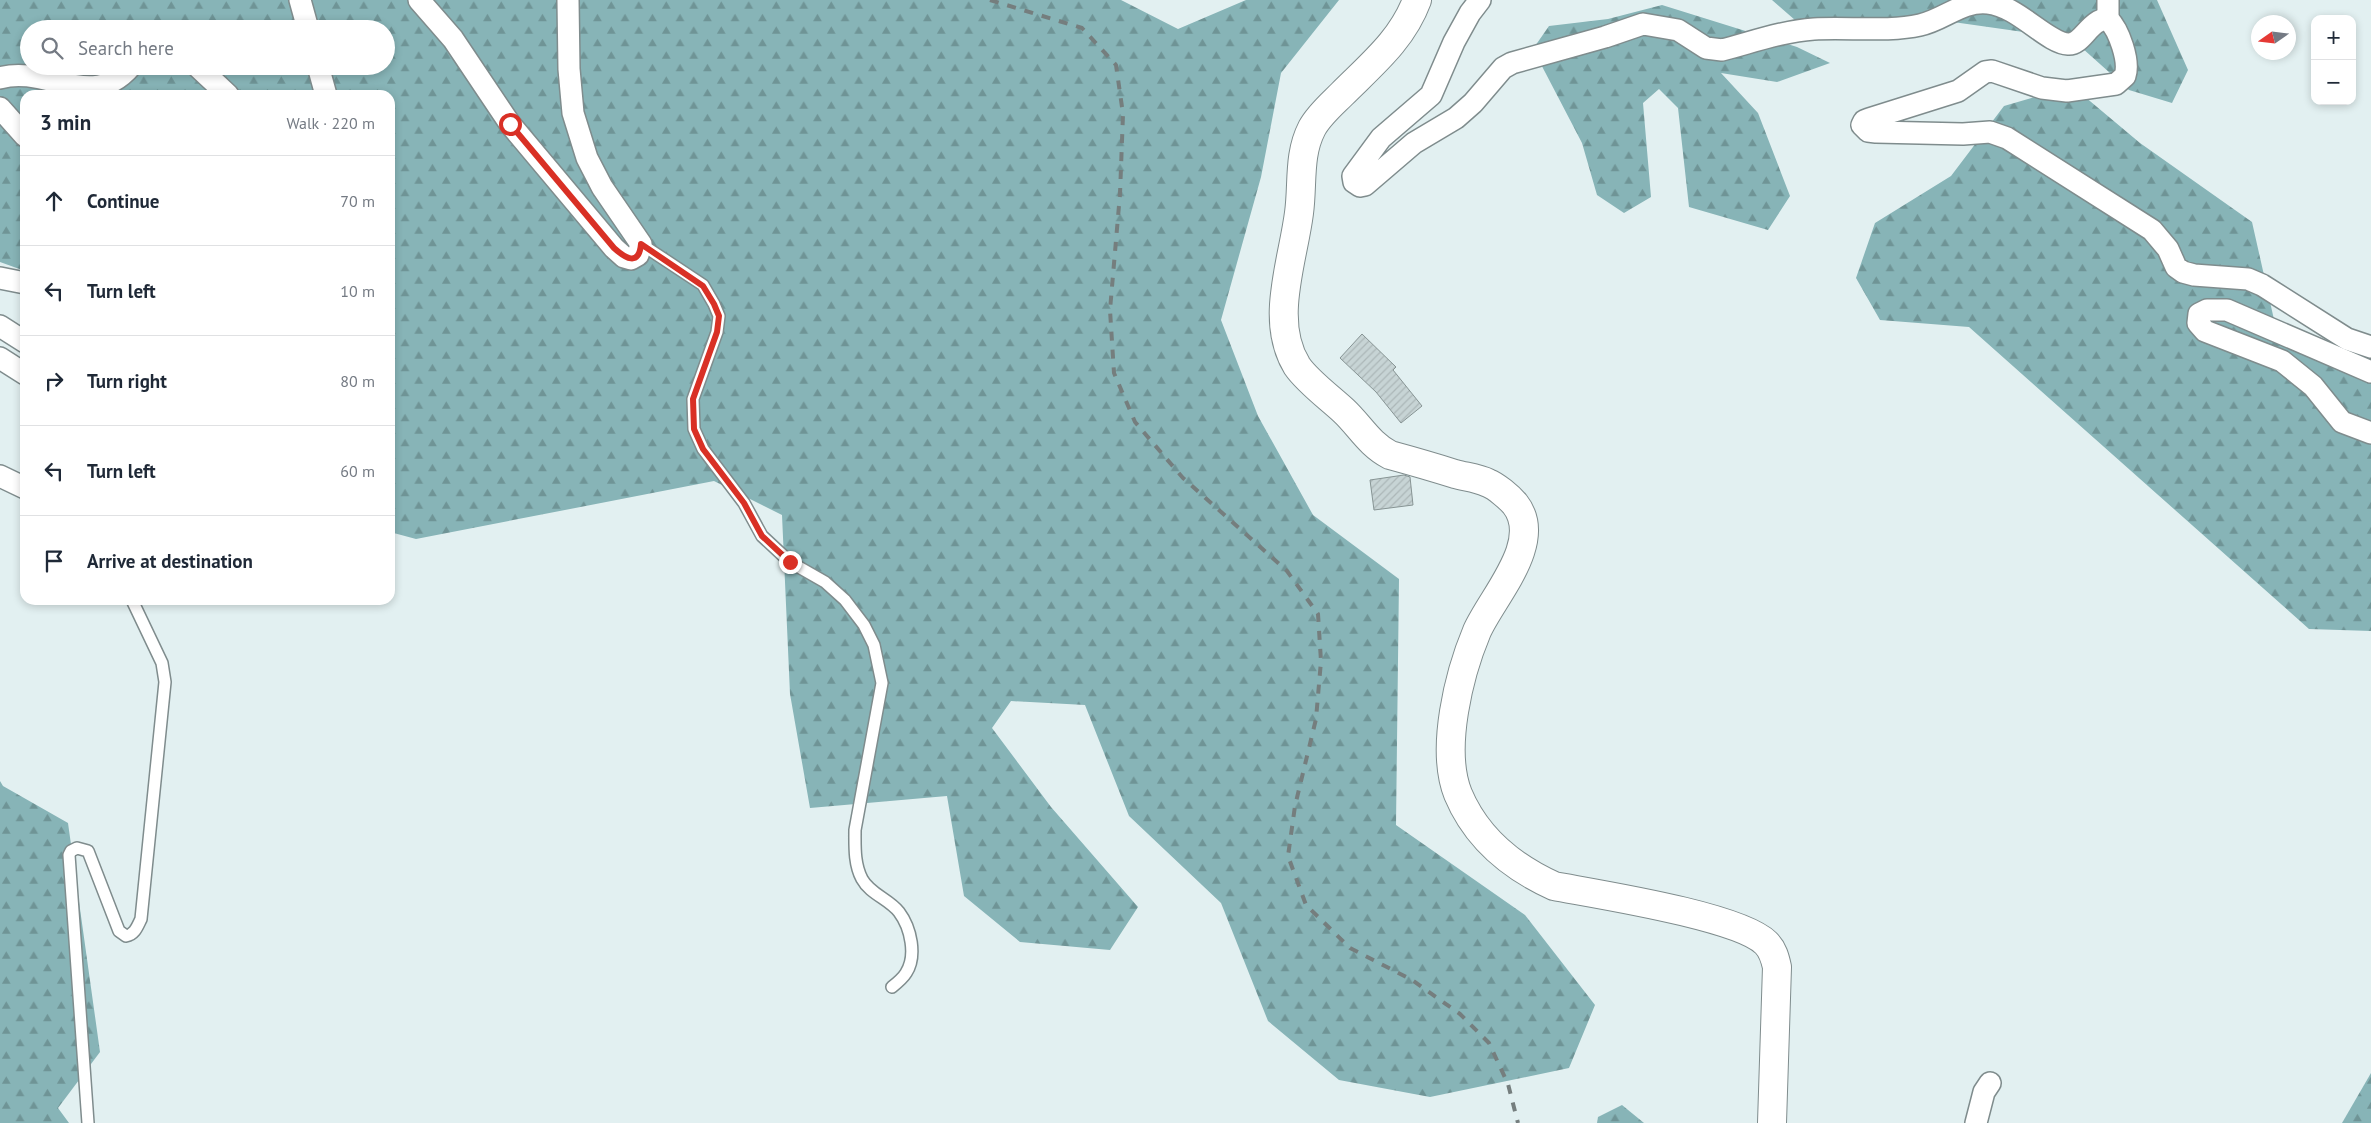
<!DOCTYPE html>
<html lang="en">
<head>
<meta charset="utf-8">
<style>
  :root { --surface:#fff; --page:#f6f6f7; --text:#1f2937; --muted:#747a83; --line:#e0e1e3 }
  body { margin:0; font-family:"PT Sans",sans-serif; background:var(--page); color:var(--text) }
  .controls { position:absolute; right:15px; top:15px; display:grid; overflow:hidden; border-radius:10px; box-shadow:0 2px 8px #0003 }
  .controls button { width:45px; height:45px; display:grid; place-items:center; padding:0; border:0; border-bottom:1px solid var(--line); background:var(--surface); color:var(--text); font:25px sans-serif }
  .compass { position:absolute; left:2251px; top:15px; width:45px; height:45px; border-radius:50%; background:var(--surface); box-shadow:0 2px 8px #0003; rotate:256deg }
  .stop { position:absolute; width:15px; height:15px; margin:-11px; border:4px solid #d93025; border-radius:50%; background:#fff }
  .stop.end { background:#d93025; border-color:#fff; box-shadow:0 1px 5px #0008 }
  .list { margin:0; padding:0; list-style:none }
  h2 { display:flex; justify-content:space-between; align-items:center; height:65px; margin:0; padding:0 20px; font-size:21px }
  h2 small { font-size:16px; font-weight:400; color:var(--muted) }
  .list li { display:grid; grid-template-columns:32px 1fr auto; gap:15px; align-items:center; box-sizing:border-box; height:90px; padding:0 20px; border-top:1px solid var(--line) }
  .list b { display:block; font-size:19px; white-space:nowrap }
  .list em { font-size:16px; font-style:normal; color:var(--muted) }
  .icon { flex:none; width:28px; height:28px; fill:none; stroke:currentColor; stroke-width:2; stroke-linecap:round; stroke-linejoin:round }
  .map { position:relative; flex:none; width:2371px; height:1123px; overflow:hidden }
  .search { position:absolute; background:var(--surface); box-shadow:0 2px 8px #0003; left:20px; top:20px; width:375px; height:55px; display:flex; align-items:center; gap:12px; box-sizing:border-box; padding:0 18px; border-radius:28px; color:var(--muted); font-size:19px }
  .panel { position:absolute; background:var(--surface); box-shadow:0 2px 8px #0003; left:20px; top:90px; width:375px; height:515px; border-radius:15px }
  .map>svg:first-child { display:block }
  .forest { fill:url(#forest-firs); fill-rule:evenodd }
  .building { fill:url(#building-hatch); stroke:#879494 }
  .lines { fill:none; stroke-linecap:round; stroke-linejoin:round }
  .service-casing { stroke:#7f8c8d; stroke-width:14 }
  .minor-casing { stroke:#7f8c8d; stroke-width:24 }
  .secondary-casing { stroke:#7f8c8d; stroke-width:30 }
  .service { stroke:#fff; stroke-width:11 }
  .minor { stroke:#fff; stroke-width:21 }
  .secondary { stroke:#fff; stroke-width:28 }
  .rail { stroke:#757e7e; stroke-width:4; stroke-dasharray:9 9; stroke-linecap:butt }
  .route { stroke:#d93025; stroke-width:6 }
</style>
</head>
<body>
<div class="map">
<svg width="2371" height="1123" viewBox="0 0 2371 1123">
  <defs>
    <pattern id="forest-firs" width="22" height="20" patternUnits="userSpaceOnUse" patternTransform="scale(1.25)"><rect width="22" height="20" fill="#87b4b7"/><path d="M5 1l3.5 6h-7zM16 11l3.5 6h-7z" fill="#6f9496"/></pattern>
    <pattern id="building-hatch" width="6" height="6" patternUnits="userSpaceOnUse" patternTransform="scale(1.25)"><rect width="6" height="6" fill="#c7d4d5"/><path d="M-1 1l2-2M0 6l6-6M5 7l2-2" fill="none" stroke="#acb7b8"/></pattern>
  </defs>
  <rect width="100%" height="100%" fill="#e2f0f1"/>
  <g class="forest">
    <path d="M0 0H1121L1178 29 1246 0H1339L1281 73 1261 177 1221 320 1258 416 1313 515 1399 579 1396 825 1525 915 1595 1005 1569 1068 1430 1097 1339 1080 1268 1021 1221 903 1129 816 1085 705 1011 701 992 728 1051 807 1138 907 1110 950 1020 942 964 896 947 796 810 808 790 694 782 515 714 481 416 539 390 532V95H25V271L0 262ZM29 29H386V66H29Z"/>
    <polygon points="1772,0 2157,0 2188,70 2172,103 2129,90 2072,39 1953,22 1803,27"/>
    <polygon points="1662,5 1797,47 1830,63 1777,82 1721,73 1758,113 1790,196 1768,230 1689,207 1678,108 1659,89 1643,103 1651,197 1624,213 1597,195 1582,143 1533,49 1549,26 1608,19"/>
    <polygon points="2072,86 2140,143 2252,222 2275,324 2371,375 2371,631 2309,629 1969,327 1880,320 1856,278 1875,223 1951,176 2004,106"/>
    <polygon points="0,781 3,786 68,823 100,1052 58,1108 69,1123 0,1123"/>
    <polygon points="2371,1073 2371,1123 2342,1123"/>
    <polygon points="1622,1105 1644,1123 1597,1123 1598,1117"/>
  </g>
  <g class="building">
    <polygon points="1362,334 1396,367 1393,370 1422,406 1401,423 1376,392 1340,358"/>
    <polygon points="1404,475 1410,477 1413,505 1374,510 1370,480"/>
  </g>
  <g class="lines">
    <g class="service-casing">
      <g id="service">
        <path d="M641 244 703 285 714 304 719 316 717 332 693 399 694 429 703 449 744 503 762 536 790 562 825 582 845 600 864 625 874 645 882 683 855 830C855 846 854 864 862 879 870 894 889 899 899 912 911 928 917 956 906 973 903 978 897 983 892 987"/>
        <path d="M88 1123 69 855 71 851 77 848 88 851 119 931 126 936C135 934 137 927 141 919L165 682 162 663 132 600"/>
      </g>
    </g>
    <g class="minor-casing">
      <g id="minor">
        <polyline points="300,0 308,29"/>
        <polyline points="419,0 453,39 510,124 614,248 624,257 631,259 638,255 641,244 602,187 587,158 573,113 569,69 568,0"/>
        <path d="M1480 0 1470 13 1454 42 1431 95 1381 138 1353 176 1354 182 1360 186 1365 185 1414 143 1456 118 1473 103 1503 68 1512 63 1605 37 1643 24 1678 30 1706 48 1722 50C1753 42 1783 31 1814 29 1847 27 1889 32 1920 25 1944 20 1962 0 1988 3 2018 6 2047 43 2068 44 2083 45 2089 19 2108 19 2119 30 2130 61 2125 76L2116 84 2067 91 2042 88 1992 71 1985 72 1958 91 1869 119 1864 121 1862 125 1868 131 1876 132 1963 134 1990 132 2007 138 2152 230 2168 249 2176 267 2183 272 2194 275 2248 279 2262 285 2347 339 2371 347"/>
        <polyline points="2108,19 2108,0"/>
        <polyline points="197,66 228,95"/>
        <polyline points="318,66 326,95"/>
        <path d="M0 78C46 64 91 113 131 66"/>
        <polyline points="0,108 25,136"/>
        <polyline points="0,278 25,283"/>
        <polyline points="0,326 25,342"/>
        <polyline points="0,358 25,374"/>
        <polyline points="2371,372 2227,310 2207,310 2199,314 2198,323 2205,331 2282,361 2313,386 2342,422 2371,433"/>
        <polyline points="0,476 25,488"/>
        <polyline points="1976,1123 1984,1092 1990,1083"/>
      </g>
    </g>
    <g class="secondary-casing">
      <path id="secondary" d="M1417 0C1402 40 1372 64 1342 94 1332 104 1319 115 1312 128 1298 155 1303 184 1299 213 1293 261 1269 321 1297 366 1307 381 1330 398 1344 411 1360 426 1369 444 1390 455 1412 461 1433 467 1455 474 1466 477 1478 478 1488 483 1496 486 1509 497 1515 504 1545 542 1492 597 1477 631 1459 674 1440 749 1458 794 1476 837 1512 867 1554 886 1596 894 1739 916 1766 943 1773 950 1775 958 1777 967L1772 1123"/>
    </g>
    <use href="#service" class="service"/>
    <use href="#minor" class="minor"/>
    <use href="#secondary" class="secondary"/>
    <polyline class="rail" points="990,0 1082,28 1116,65 1123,114 1120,194 1110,310 1114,373 1135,422 1183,478 1287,571 1318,614 1321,661 1316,719 1295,806 1288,856 1306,905 1350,948 1412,980 1460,1014 1489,1043 1508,1084 1518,1123"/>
  </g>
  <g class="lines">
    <path class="route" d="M510 124 614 248C625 258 639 267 641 244L703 286 714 304 719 316 717 332 693 399 694 429 703 449 744 503 762 536 790 562"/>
  </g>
</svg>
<div class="controls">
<button>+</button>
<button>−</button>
</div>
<svg class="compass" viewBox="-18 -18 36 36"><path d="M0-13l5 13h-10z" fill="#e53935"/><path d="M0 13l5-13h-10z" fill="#747a83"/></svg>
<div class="stop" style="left:510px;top:124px"></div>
<div class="stop end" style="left:790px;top:562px"></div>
<div class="search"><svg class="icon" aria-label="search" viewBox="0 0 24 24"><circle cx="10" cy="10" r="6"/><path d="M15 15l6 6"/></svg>Search here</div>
<section class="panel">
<h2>3 min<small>Walk · 220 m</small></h2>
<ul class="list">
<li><svg class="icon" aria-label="ahead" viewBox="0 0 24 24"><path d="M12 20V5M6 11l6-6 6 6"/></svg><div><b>Continue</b></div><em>70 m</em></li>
<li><svg class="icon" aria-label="left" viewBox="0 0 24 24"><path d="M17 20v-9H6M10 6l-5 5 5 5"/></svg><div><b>Turn left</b></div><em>10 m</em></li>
<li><svg class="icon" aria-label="right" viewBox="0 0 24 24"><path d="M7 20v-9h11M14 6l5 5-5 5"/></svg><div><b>Turn right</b></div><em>80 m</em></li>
<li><svg class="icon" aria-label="left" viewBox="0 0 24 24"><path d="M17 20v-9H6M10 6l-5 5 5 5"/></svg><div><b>Turn left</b></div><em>60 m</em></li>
<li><svg class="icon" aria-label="arrive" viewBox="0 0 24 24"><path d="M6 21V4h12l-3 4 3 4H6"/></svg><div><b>Arrive at destination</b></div></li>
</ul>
</section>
</div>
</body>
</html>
